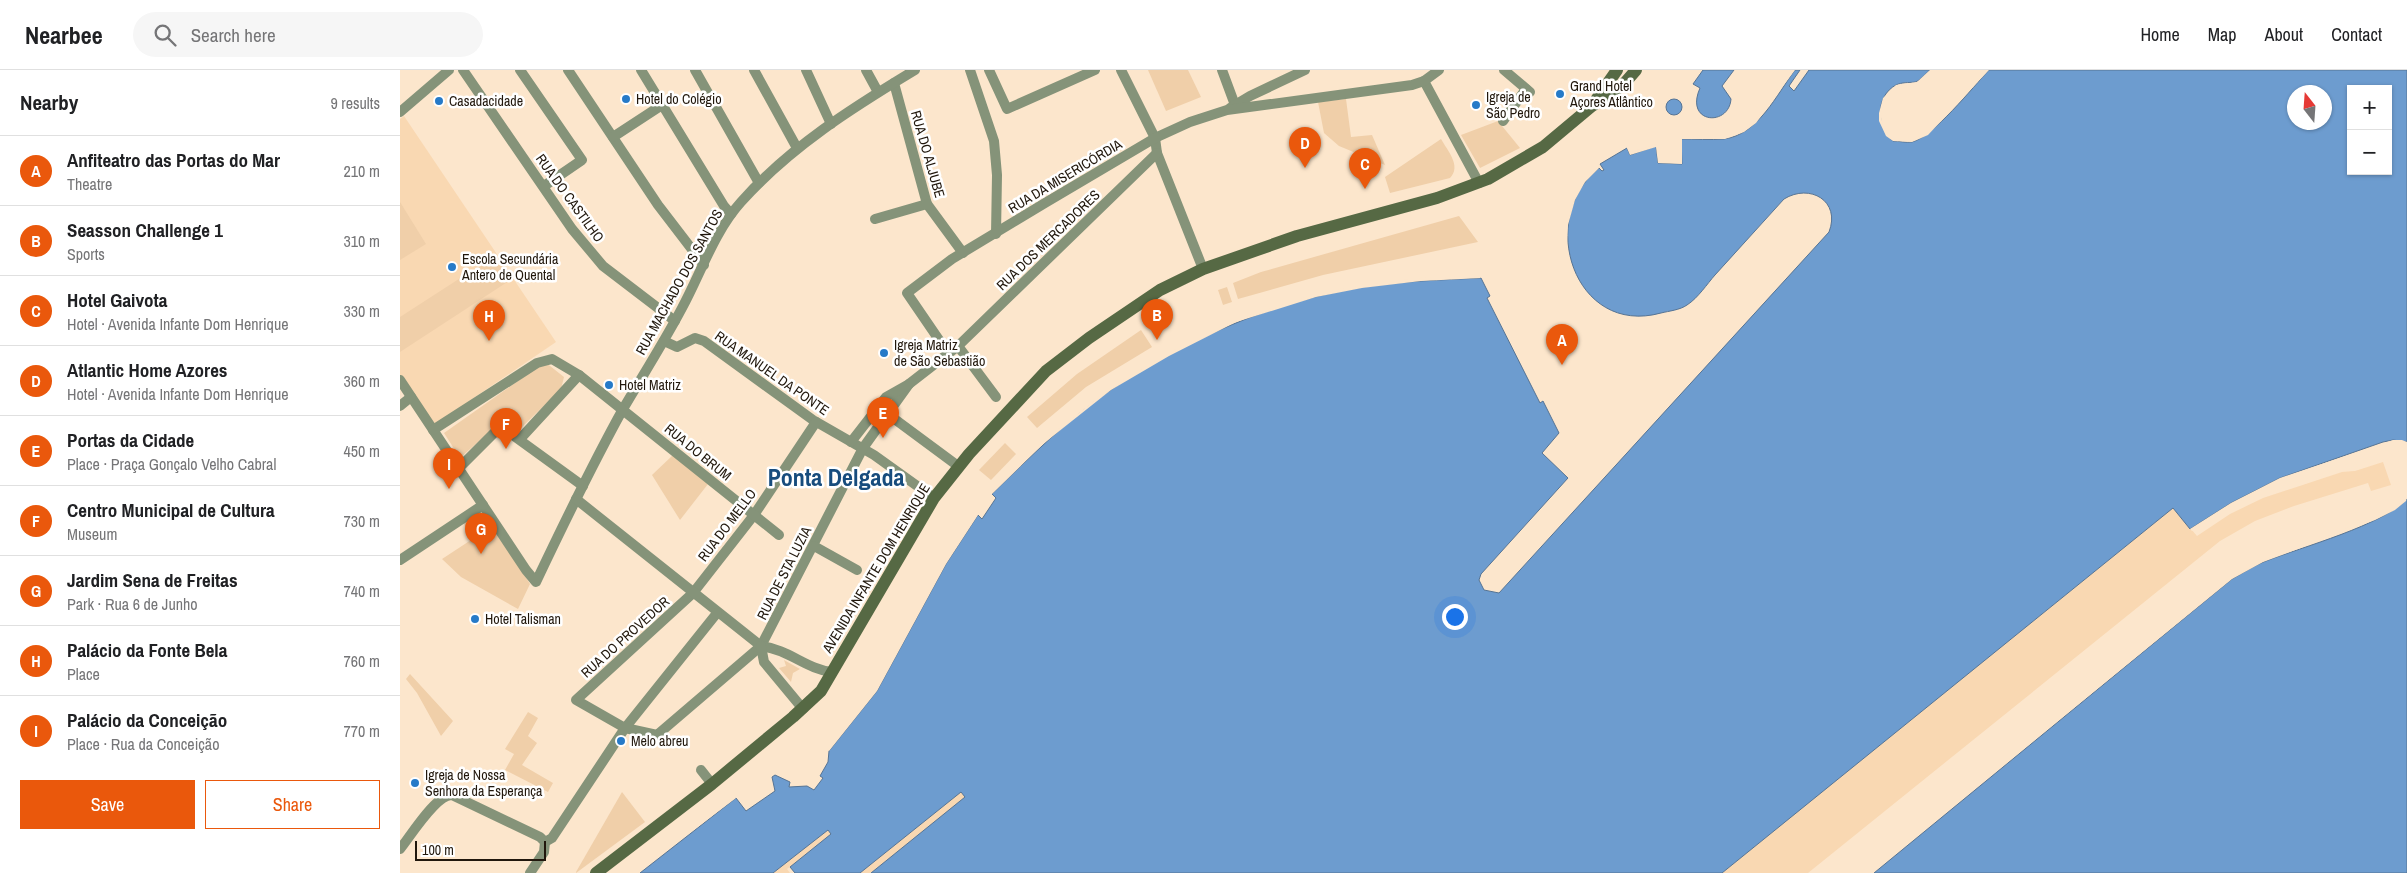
<!DOCTYPE html>
<html lang="en">
<head>
<meta charset="utf-8">
<style>
  :root { --surface:#fff; --page:#f6f6f6; --text:#202124; --muted:#757577; --line:#e0e0e0; --accent:#ea580c }
  body { margin:0; font-family:"Archivo Narrow",sans-serif; background:var(--page); color:var(--text) }
  .controls { position:absolute; right:15px; top:15px; display:grid; overflow:hidden; border-radius:0px; box-shadow:0 1px 4px #0004 }
  .controls button { width:45px; height:45px; display:grid; place-items:center; padding:0; border:0; border-bottom:1px solid var(--line); background:var(--surface); color:var(--text); font:25px sans-serif }
  .compass { position:absolute; left:1887px; top:15px; width:45px; height:45px; border-radius:50%; background:var(--surface); box-shadow:0 1px 4px #0004; rotate:343deg }
  .scale { position:absolute; left:15px; bottom:12px; width:131px; box-sizing:border-box; padding-left:5px; border:2px solid #21170c; border-top:0; font-size:14px; line-height:18px; white-space:nowrap; color:#21170c; -webkit-text-stroke:4px #fff; paint-order:stroke }
  .you { position:absolute; left:1054px; top:546px; width:18px; height:18px; margin:-12px; border:4px solid #fff; border-radius:50%; background:#1a73e8; box-shadow:0 0 0 8px #1a73e833 }
  .badge { display:grid; place-items:center; width:32px; height:32px; border-radius:50%; background:var(--accent); color:#fff; font-size:16px; font-weight:700 }
  .pin { position:absolute; translate:-50% -41px; filter:drop-shadow(0 1px 2px #0008) }
  .pin::after { content:''; position:absolute; top:26px; width:18px; height:15px; background:inherit; clip-path:polygon(0 0,100% 0,50% 100%) }
  .list { margin:0; padding:0; list-style:none }
  h2 { display:flex; justify-content:space-between; align-items:center; height:65px; margin:0; padding:0 20px; font-size:21px }
  h2 small { font-size:16px; font-weight:400; color:var(--muted) }
  .list li { display:grid; grid-template-columns:32px 1fr auto; gap:15px; align-items:center; box-sizing:border-box; height:70px; padding:0 20px; border-top:1px solid var(--line) }
  .list b { display:block; font-size:19px; white-space:nowrap }
  .list p { margin:0; font-size:16px; white-space:nowrap; color:var(--muted) }
  .list em { font-size:16px; font-style:normal; color:var(--muted) }
  .actions { display:flex; gap:10px; padding:15px 20px }
  .actions a { flex:1; padding:11px 0; border:1px solid var(--accent); border-radius:0px; text-align:center; font-size:18px; color:var(--accent) }
  .actions .main { background:var(--accent); color:#fff }
  .icon { flex:none; width:28px; height:28px; fill:none; stroke:currentColor; stroke-width:2; stroke-linecap:round; stroke-linejoin:round }
  .map { position:relative; flex:none; width:2007px; height:803px; overflow:hidden }
  header { display:flex; align-items:center; gap:30px; box-sizing:border-box; height:70px; padding:0 25px; background:var(--surface); border-bottom:1px solid var(--line) }
  header strong { font-size:24px }
  nav { display:flex; gap:28px; margin-inline-start:auto; font-size:18px }
  .search { width:350px; height:45px; background:var(--page); display:flex; align-items:center; gap:12px; box-sizing:border-box; padding:0 18px; border-radius:28px; color:var(--muted); font-size:19px }
  main { display:flex }
  aside { flex:1; background:var(--surface) }
  .map>svg:first-child { display:block }
  .built { fill:#f9d8b2 }
  .green { fill:#f0cfa9 }
  .water { fill:#6d9ccf; stroke:#567494; fill-rule:evenodd }
  .pier { fill:#fce6cc }
  .lines { fill:none; stroke-linecap:round; stroke-linejoin:round }
  .minor { stroke:#859379; stroke-width:10 }
  .secondary { stroke:#566944; stroke-width:12 }
  .poi-dot { fill:#267ac8; stroke:#fff; stroke-width:2 }
  .labels { text-anchor:middle; stroke-width:5; stroke-linejoin:round; paint-order:stroke }
  .poi-label { font-size:14px; fill:#21170c; stroke:#fff; text-anchor:start }
  .street-label { font-size:14px; fill:#21170c; stroke:#fff }
  .town-label { font-size:24px; font-weight:bold; fill:#174c7d; stroke:#fff }
</style>
</head>
<body>
<header>
<strong>Nearbee</strong>
<div class="search"><svg class="icon" aria-label="search" viewBox="0 0 24 24"><circle cx="10" cy="10" r="6"/><path d="M15 15l6 6"/></svg>Search here</div>
<nav><a>Home</a><a>Map</a><a>About</a><a>Contact</a></nav>
</header>
<main>
<aside>
<h2>Nearby<small>9 results</small></h2>
<ul class="list">
<li><span class="badge">A</span><div><b>Anfiteatro das Portas do Mar</b><p>Theatre</p></div><em>210 m</em></li>
<li><span class="badge">B</span><div><b>Seasson Challenge 1</b><p>Sports</p></div><em>310 m</em></li>
<li><span class="badge">C</span><div><b>Hotel Gaivota</b><p>Hotel · Avenida Infante Dom Henrique</p></div><em>330 m</em></li>
<li><span class="badge">D</span><div><b>Atlantic Home Azores</b><p>Hotel · Avenida Infante Dom Henrique</p></div><em>360 m</em></li>
<li><span class="badge">E</span><div><b>Portas da Cidade</b><p>Place · Praça Gonçalo Velho Cabral</p></div><em>450 m</em></li>
<li><span class="badge">F</span><div><b>Centro Municipal de Cultura</b><p>Museum</p></div><em>730 m</em></li>
<li><span class="badge">G</span><div><b>Jardim Sena de Freitas</b><p>Park · Rua 6 de Junho</p></div><em>740 m</em></li>
<li><span class="badge">H</span><div><b>Palácio da Fonte Bela</b><p>Place</p></div><em>760 m</em></li>
<li><span class="badge">I</span><div><b>Palácio da Conceição</b><p>Place · Rua da Conceição</p></div><em>770 m</em></li>
</ul>
<div class="actions"><a class="main">Save</a><a>Share</a></div>
</aside>
<div class="map">
<svg width="2007" height="803" viewBox="0 0 2007 803">
  <rect width="100%" height="100%" fill="#fce6cc"/>
  <g class="built">
    <polygon points="4,46 156,272 34,355 0,305 0,49"/>
    <polygon points="1983,392 1991,415 1971,421 1968,413 1894,436 1855,451 1820,471 1408,803 1322,803 1773,438 1797,466 1830,444 1863,428 1942,402 1955,401"/>
    <polygon points="561,722 565,727 471,803 460,803"/>
    <polygon points="428,760 431,764 387,799 390,803 373,803"/>
  </g>
  <g class="green">
    <polygon points="748,0 788,0 801,27 766,41"/>
    <polygon points="946,29 951,67 972,65 985,95 939,76 924,63 918,32"/>
    <polygon points="1098,51 1120,78 1080,98 1061,65"/>
    <path d="M1041 69C1047 80 1062 96 1050 108L990 123 985 107Z"/>
    <polygon points="0,132 26,174 0,190"/>
    <polygon points="1059,146 1078,172 923,205 838,229 833,213 861,202"/>
    <polygon points="96,185 112,209 0,282 0,247"/>
    <polygon points="827,217 832,232 823,235 818,220"/>
    <polygon points="741,260 752,277 686,317 637,358 627,347 677,304"/>
    <polygon points="145,292 164,307 161,319 121,358 104,349 60,388 44,363"/>
    <polygon points="605,373 616,384 591,410 579,400"/>
    <polygon points="273,385 308,414 280,450 252,405"/>
    <polygon points="82,439 130,514 118,539 61,507 42,489 71,470 63,451"/>
    <polygon points="384,590 400,599 393,603 391,612 379,598 386,596"/>
    <polygon points="10,604 53,651 41,666 17,623 6,609"/>
    <polygon points="128,642 138,648 128,666 137,673 122,695 153,713 148,722 105,700 114,684 105,679"/>
    <polygon points="222,722 245,752 176,803 176,802"/>
  </g>
  <g class="water">
    <path d="M1303 0H1334L1322 16 1331 29C1329 57 1284 54 1300 18L1293 14Z"/>
    <path d="M1395 0H1400L1389 16 1394 21 1409 0H1530C1525 4 1520 11 1515 12 1508 13 1502 12 1496 15 1475 26 1476 58 1493 71 1499 71 1506 73 1512 72 1533 67 1573 17 1589 0H2007V372L1993 370 1983 372 1880 408 1831 433 1790 459 1773 438 1322 803H471L565 727 561 722 460 803H395L390 797 431 764 428 760 373 803H240L336 728 346 741 375 721 372 707 375 705 390 712 389 717 407 716 414 720 423 708 420 706 428 692 429 681 477 621 546 494 578 445 582 449 596 428 592 424C630 387 668 349 712 319 787 269 874 231 963 217 1002 211 1041 210 1081 208L1090 226 1087 228 1140 333 1143 331 1159 363 1142 383 1168 408 1081 504 1079 510 1084 520 1099 523 1429 162C1441 131 1410 113 1384 129 1361 154 1338 180 1315 205 1307 214 1298 228 1287 235 1280 240 1269 241 1261 243 1174 267 1136 148 1199 98L1202 101 1204 100 1200 94 1227 78 1230 85 1256 76 1258 93 1282 94 1281 69C1295 69 1310 70 1324 69 1358 65 1377 24 1395 0ZM1951 19H1988V101H1951ZM1894 22H1924V52H1894Z"/>
    <circle cx="1274" cy="37" r="8"/>
    <path d="M2007 429V803H1474L1832 509C1843 503 1855 495 1866 491 1902 477 1983 455 2007 429Z"/>
  </g>
  <g class="pier">
    <polygon points="1392,0 1395,0 1356,53 1344,62 1325,69 1282,69 1282,94 1258,93 1256,77 1230,85 1226,76 1229,76 1231,82 1257,74 1260,91 1279,91 1280,67 1324,66 1342,60 1355,51"/>
    <polygon points="1530,0 1532,2 1518,14 1497,17 1485,29 1481,44 1482,51 1488,64 1494,69 1512,69 1526,63 1586,0 1589,0 1528,65 1512,72 1493,71 1486,66 1479,51 1479,43 1483,28 1496,15 1517,12"/>
    <polygon points="1197,96 1199,98 1185,112 1175,130 1168,155 1167,174 1165,174 1165,154 1173,129 1183,110"/>
    <polygon points="1079,206 1081,208 1021,211 962,218 916,227 836,252 769,286 711,320 643,374 592,424 590,423 642,372 710,318 768,283 835,250 915,224 961,215 1021,208"/>
    <polygon points="1993,370 2002,370 2007,372 2007,375 1993,372 1983,374 1881,410 1832,435 1792,461 1790,459 1831,433 1880,408"/>
    <polygon points="2007,427 2006,431 1995,440 1975,450 1863,492 1832,509 1472,803 1831,507 1863,490 1974,448 1994,438"/>
    <polygon points="576,444 578,445 546,494 477,621 429,681 428,678 475,619 544,492"/>
    <polygon points="334,726 336,728 237,803 238,801"/>
  </g>
  <g class="lines">
    <g class="minor">
      <polyline points="63,0 172,159 203,196 275,251"/>
      <polyline points="120,0 182,90 144,116"/>
      <polyline points="168,0 258,135 304,195"/>
      <polyline points="241,0 324,136 331,144"/>
      <polyline points="295,0 359,113"/>
      <polyline points="354,0 397,78"/>
      <polyline points="406,0 431,54"/>
      <polyline points="466,0 478,22"/>
      <polyline points="570,0 594,71 597,105 596,164"/>
      <polyline points="589,0 607,39 695,0"/>
      <polyline points="721,0 755,68 757,83 803,199"/>
      <polyline points="822,0 835,35"/>
      <polyline points="1104,0 1130,22"/>
      <polyline points="1024,11 1079,113"/>
      <polyline points="494,13 527,134 563,183"/>
      <polyline points="830,38 850,26 905,0"/>
      <polyline points="0,42 49,0"/>
      <polyline points="1103,51 1126,19"/>
      <polyline points="213,67 262,35"/>
      <polyline points="475,149 527,134"/>
      <polyline points="264,271 277,277 295,268 304,271 413,350 474,385 534,428"/>
      <polyline points="558,276 596,327"/>
      <polyline points="548,283 507,223 552,189 645,133 755,68 790,52 827,40 1012,15 1024,11 1039,0"/>
      <path d="M0 310 126 500 136 512C164 453 192 395 223 339 243 305 264 272 282 238 301 203 314 162 341 132 390 77 452 38 515 0"/>
      <polyline points="0,336 11,327"/>
      <polyline points="481,339 558,396"/>
      <polyline points="416,352 354,445 293,523 176,630 225,658 257,665 361,576 463,378 509,314"/>
      <polyline points="33,360 137,293 152,289 179,305 379,465"/>
      <polyline points="120,369 179,305"/>
      <polyline points="451,372 486,327 509,314 558,276 757,83"/>
      <polyline points="59,398 97,360 103,358 183,416"/>
      <path d="M176 429 361 576C390 580 406 599 432 602"/>
      <polyline points="414,476 457,500"/>
      <polyline points="0,490 83,435"/>
      <polyline points="361,576 364,592 403,639"/>
      <polyline points="301,700 312,714"/>
      <polyline points="145,772 152,768 225,658 317,543"/>
      <path d="M0 779C10 767 36 724 52 725L140 767 145 772 144 782 130 803"/>
    </g>
    <g class="secondary">
      <polyline points="1196,30 1217,0"/>
      <polyline points="196,803 312,714 393,647 421,621 534,428 569,384 646,301 689,268 760,220 803,199 897,166 1037,128 1088,109 1143,77 1192,36 1223,15 1236,0"/>
    </g>
  </g>
  <g class="poi-dot">
    <circle cx="1160" cy="24" r="5"/>
    <circle cx="226" cy="29" r="5"/>
    <circle cx="39" cy="31" r="5"/>
    <circle cx="1076" cy="35" r="5"/>
    <circle cx="52" cy="197" r="5"/>
    <circle cx="484" cy="283" r="5"/>
    <circle cx="209" cy="315" r="5"/>
    <circle cx="75" cy="549" r="5"/>
    <circle cx="221" cy="671" r="5"/>
    <circle cx="15" cy="713" r="5"/>
  </g>
  <g class="labels">
    <g class="poi-label">
      <text x="1170" y="21">Grand Hotel<tspan x="1170" dy="16">Açores Atlântico</tspan></text>
      <text x="1086" y="32">Igreja de<tspan x="1086" dy="16">São Pedro</tspan></text>
      <text x="236" y="34">Hotel do Colégio</text>
      <text x="49" y="36">Casadacidade</text>
      <text x="62" y="194">Escola Secundária<tspan x="62" dy="16">Antero de Quental</tspan></text>
      <text x="494" y="280">Igreja Matriz<tspan x="494" dy="16">de São Sebastião</tspan></text>
      <text x="219" y="320">Hotel Matriz</text>
      <text x="85" y="554">Hotel Talisman</text>
      <text x="231" y="676">Melo abreu</text>
      <text x="25" y="710">Igreja de Nossa<tspan x="25" dy="16">Senhora da Esperança</tspan></text>
    </g>
    <g class="street-label">
      <text transform="translate(528 84) rotate(74)" y="5">RUA DO ALJUBE</text>
      <text transform="translate(665 106) rotate(-31)" y="5">RUA DA MISERICÓRDIA</text>
      <text transform="translate(170 128) rotate(54)" y="5">RUA DO CASTILHO</text>
      <text transform="translate(648 170) rotate(-44)" y="5">RUA DOS MERCADORES</text>
      <text transform="translate(279 212) rotate(-61)" y="5">RUA MACHADO DOS SANTOS</text>
      <text transform="translate(372 303) rotate(35)" y="5">RUA MANUEL DA PONTE</text>
      <text transform="translate(298 382) rotate(39)" y="5">RUA DO BRUM</text>
      <text transform="translate(327 455) rotate(-53)" y="5">RUA DO MELLO</text>
      <text transform="translate(476 498) rotate(-59)" y="5">AVENIDA INFANTE DOM HENRIQUE</text>
      <text transform="translate(384 503) rotate(-63)" y="5">RUA DE STA LUZIA</text>
      <text transform="translate(225 567) rotate(-42)" y="5">RUA DO PROVEDOR</text>
    </g>
    <g class="town-label">
      <text x="436" y="416">Ponta Delgada</text>
    </g>
  </g>
</svg>
<div class="controls">
<button>+</button>
<button>−</button>
</div>
<svg class="compass" viewBox="-18 -18 36 36"><path d="M0-13l5 13h-10z" fill="#e53935"/><path d="M0 13l5-13h-10z" fill="#757577"/></svg>
<div class="scale">100 m</div>
<div class="you"></div>
<div class="pin badge" style="left:1162px;top:295px">A</div>
<div class="pin badge" style="left:757px;top:270px">B</div>
<div class="pin badge" style="left:965px;top:119px">C</div>
<div class="pin badge" style="left:905px;top:98px">D</div>
<div class="pin badge" style="left:483px;top:368px">E</div>
<div class="pin badge" style="left:106px;top:379px">F</div>
<div class="pin badge" style="left:81px;top:484px">G</div>
<div class="pin badge" style="left:89px;top:271px">H</div>
<div class="pin badge" style="left:49px;top:419px">I</div>
</div>
</main>
</body>
</html>
